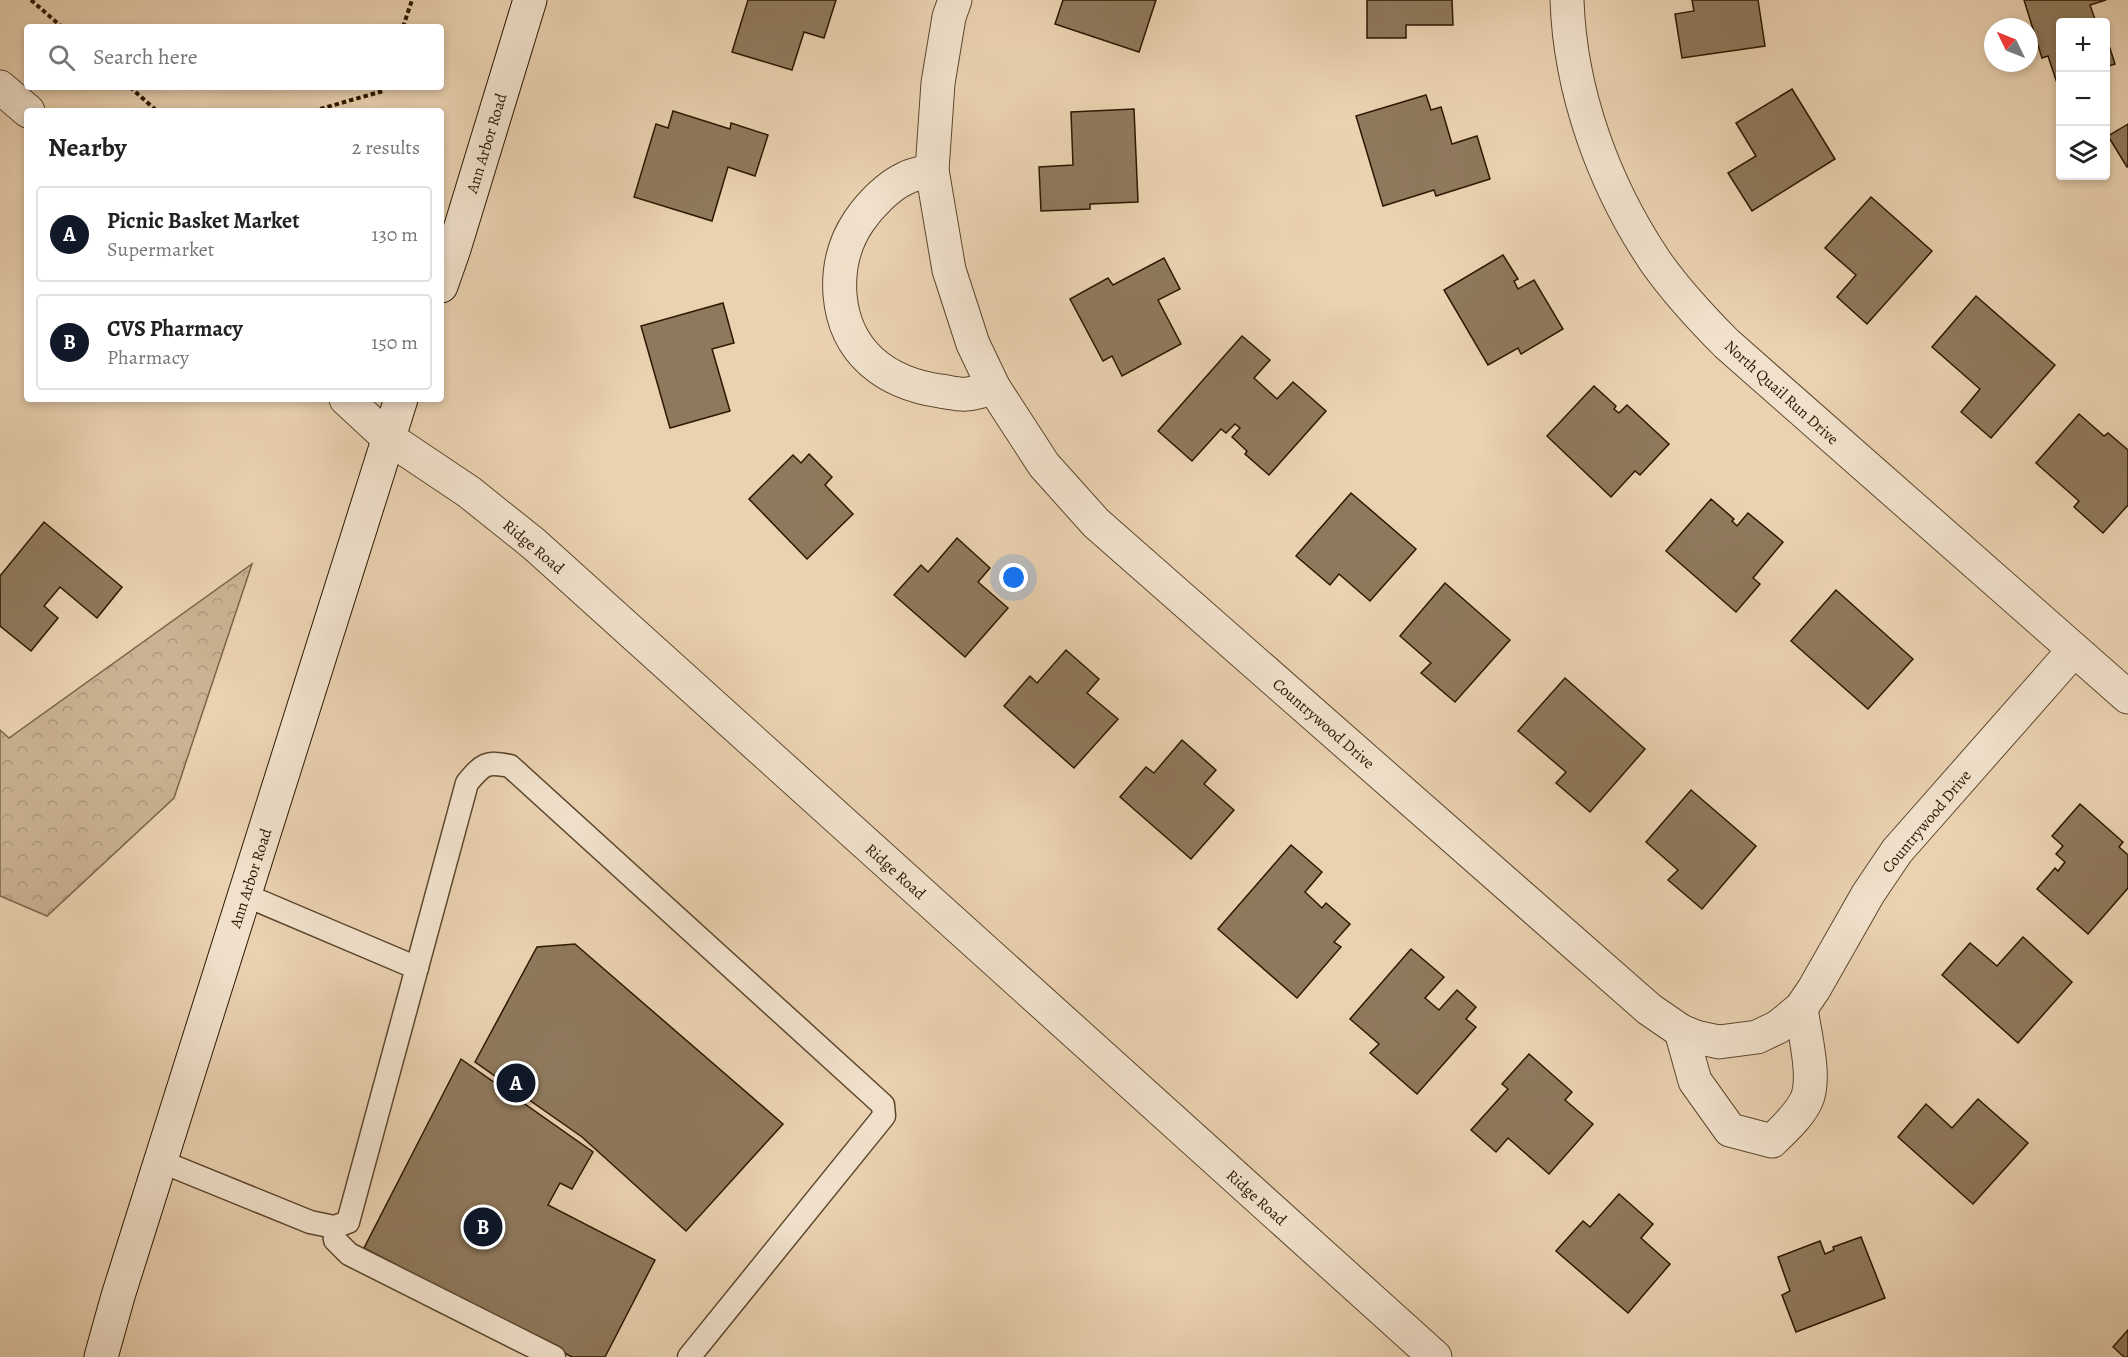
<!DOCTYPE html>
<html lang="en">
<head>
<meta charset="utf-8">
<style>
  :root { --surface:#fff; --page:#f6f6f6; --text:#222; --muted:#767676; --line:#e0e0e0; --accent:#111827 }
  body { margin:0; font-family:Alegreya,serif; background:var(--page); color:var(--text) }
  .controls { position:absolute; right:18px; top:18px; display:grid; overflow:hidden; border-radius:6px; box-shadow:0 3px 9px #0003 }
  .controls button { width:54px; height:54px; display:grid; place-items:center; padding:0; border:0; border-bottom:2px solid var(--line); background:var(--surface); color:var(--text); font:30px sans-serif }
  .compass { position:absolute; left:1984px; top:18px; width:54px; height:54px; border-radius:50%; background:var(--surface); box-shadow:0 3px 9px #0003; rotate:313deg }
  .you { position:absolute; left:1014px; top:578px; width:21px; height:21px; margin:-15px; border:4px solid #fff; border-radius:50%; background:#1a73e8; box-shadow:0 0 0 9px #1a73e833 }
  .badge { display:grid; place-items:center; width:39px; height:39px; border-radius:50%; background:var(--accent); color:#fff; font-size:20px; font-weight:700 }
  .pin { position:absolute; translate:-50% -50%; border:3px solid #fff; box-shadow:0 2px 6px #0006 }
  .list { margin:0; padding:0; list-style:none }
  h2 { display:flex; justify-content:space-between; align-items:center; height:78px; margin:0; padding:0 24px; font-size:26px }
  h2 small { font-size:20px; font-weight:400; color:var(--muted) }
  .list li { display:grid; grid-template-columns:39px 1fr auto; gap:18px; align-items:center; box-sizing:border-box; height:96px; margin:0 12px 12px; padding:0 12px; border:2px solid var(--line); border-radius:6px }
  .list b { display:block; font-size:22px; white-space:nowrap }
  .list p { margin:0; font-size:20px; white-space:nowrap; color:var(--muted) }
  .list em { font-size:20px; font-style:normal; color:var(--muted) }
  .icon { flex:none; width:33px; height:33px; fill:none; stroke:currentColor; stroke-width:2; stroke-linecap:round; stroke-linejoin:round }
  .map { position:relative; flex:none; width:2128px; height:1357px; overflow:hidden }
  .search { position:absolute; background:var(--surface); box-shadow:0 3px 9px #0003; left:24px; top:24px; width:420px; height:66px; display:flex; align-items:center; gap:15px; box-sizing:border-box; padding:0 21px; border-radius:6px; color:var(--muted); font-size:22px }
  .panel { position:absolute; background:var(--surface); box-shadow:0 3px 9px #0003; left:24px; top:108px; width:420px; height:294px; border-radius:6px }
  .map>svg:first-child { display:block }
  .forest { fill:url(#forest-crowns); stroke:#7b6649; stroke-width:1.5 }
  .building { fill:#8f795c; stroke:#2c1900; stroke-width:1.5 }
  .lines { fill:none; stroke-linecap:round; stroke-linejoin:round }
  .service-casing { stroke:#5c472c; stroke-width:25 }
  .minor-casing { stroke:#5c472c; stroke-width:35 }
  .tertiary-casing { stroke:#5c472c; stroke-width:35 }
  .secondary-casing { stroke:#2c1900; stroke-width:35 }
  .path { stroke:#2c1900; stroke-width:4; stroke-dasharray:4.5 3; stroke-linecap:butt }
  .service { stroke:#f1e1cc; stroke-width:22 }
  .minor { stroke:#f1e1cc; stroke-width:33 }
  .tertiary { stroke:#f1e1cc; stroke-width:33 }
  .secondary { stroke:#f1e1cc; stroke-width:33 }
  .labels { text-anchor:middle; stroke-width:6; stroke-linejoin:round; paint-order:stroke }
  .street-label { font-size:16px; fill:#2c1900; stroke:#f1e1cc }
</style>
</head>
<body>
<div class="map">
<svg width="2128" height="1357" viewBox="0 0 2128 1357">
  <defs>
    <pattern id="forest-crowns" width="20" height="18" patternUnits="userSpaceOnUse" patternTransform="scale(1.5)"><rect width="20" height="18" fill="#cab292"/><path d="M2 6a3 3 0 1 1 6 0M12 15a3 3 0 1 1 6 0" fill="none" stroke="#ae987c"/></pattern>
  </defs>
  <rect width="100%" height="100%" fill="#ead1b0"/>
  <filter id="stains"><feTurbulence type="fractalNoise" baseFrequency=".00333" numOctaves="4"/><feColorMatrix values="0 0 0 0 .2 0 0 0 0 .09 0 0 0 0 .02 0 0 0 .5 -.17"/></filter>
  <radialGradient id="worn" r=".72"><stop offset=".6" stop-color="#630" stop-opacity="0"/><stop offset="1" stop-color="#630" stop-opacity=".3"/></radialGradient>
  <polygon class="forest" points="252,564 174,798 47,916 0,896 0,730 9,738"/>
  <g class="building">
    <polygon points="748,0 836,0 824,38 804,32 792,70 732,52"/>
    <polygon points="1063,0 1156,0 1139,52 1055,24"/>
    <polygon points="1367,0 1452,0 1453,25 1406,25 1406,38 1367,38"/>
    <polygon points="1692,0 1758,0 1765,46 1682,58 1675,14 1694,11"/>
    <polygon points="2024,0 2106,0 2090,5 2096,22 2060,22 2060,82 2057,83 2048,56 2042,58"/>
    <polygon points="2106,36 2115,64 2106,67"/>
    <polygon points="1792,89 1835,159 1752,211 1728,173 1756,156 1736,123"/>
    <polygon points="1426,95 1431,110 1441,107 1452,144 1477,136 1490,179 1436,196 1434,190 1383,206 1356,116"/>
    <polygon points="1134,109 1138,202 1090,204 1090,209 1041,211 1039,167 1073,165 1071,112"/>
    <polygon points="673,111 730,129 731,123 768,135 755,176 728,167 712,221 634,197 656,124 668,128"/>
    <polygon points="2128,124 2128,166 2127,167 2108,136"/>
    <polygon points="1871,197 1932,251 1867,324 1837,297 1856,275 1825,248"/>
    <polygon points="1503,255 1518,279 1514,281 1518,289 1534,280 1563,329 1521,354 1518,348 1488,365 1444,290"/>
    <polygon points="1164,258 1180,289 1158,300 1181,344 1122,376 1112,356 1103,361 1070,299 1108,278 1113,285"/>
    <polygon points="1976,296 2055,365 1991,438 1961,412 1980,389 1932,347"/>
    <polygon points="723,303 734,343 712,349 730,411 670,428 641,326"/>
    <polygon points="1242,336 1270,360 1254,378 1277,399 1293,382 1326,411 1269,475 1245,454 1247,451 1232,437 1240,428 1235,424 1226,433 1221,429 1192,461 1158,431"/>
    <polygon points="1594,386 1616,406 1614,409 1619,413 1627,405 1669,444 1640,475 1635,471 1611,497 1547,436"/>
    <polygon points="2079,414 2104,436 2108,433 2128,450 2128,505 2103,533 2074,507 2079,501 2036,463"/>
    <polygon points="809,454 832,477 825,485 853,514 807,559 749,499 793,455 801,463"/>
    <polygon points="1351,493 1416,549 1370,601 1339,574 1330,585 1296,556"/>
    <polygon points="1711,499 1734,519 1732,521 1737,526 1748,513 1783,542 1753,578 1760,584 1736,612 1666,551"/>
    <polygon points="44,522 122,587 97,618 60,587 44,606 58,618 31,651 0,626 0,576"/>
    <polygon points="957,538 990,568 978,582 1008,608 965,657 894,595 921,565 928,572"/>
    <polygon points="1445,583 1510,640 1455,702 1421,673 1431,663 1400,636"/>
    <polygon points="1836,590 1913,659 1868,709 1791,641"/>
    <polygon points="1066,650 1099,679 1087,693 1118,719 1074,768 1004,706 1030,676 1037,683"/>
    <polygon points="1565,678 1645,749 1590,812 1556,783 1566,772 1518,731"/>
    <polygon points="1182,740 1216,770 1204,784 1234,810 1191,859 1120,797 1146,767 1154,773"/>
    <polygon points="1691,790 1756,846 1702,909 1668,880 1678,870 1646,842"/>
    <polygon points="2080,804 2123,842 2119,847 2128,855 2128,888 2088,934 2037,889 2055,868 2058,871 2065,862 2056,854 2063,846 2052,836"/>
    <polygon points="1291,845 1322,872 1305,892 1322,908 1326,903 1350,924 1334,942 1341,947 1297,998 1218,929"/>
    <polygon points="2023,937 2072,982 2018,1043 1942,975 1970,943 1997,966"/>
    <polygon points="575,944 783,1124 686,1231 582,1137 475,1062 537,947"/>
    <polygon points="1411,949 1444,977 1425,998 1439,1010 1457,990 1476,1007 1466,1019 1476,1027 1417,1094 1370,1053 1379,1044 1350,1019"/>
    <polygon points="1529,1054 1572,1092 1565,1100 1593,1124 1549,1174 1508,1138 1496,1152 1471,1130 1508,1089 1502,1084"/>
    <polygon points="461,1059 593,1152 572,1189 560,1183 548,1205 655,1260 605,1357 572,1357 364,1248"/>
    <polygon points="1978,1099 2028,1143 1973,1204 1898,1137 1926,1104 1952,1128"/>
    <polygon points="1619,1194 1653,1224 1641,1238 1670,1264 1628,1313 1556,1251 1583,1221 1590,1227"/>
    <polygon points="1861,1237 1885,1298 1796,1332 1782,1295 1790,1291 1778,1257 1820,1241 1825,1254 1834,1250 1833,1247"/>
    <polygon points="2128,1330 2128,1357 2124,1357 2113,1347"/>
  </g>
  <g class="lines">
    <g class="service-casing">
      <g id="service">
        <polyline points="245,895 417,968"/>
        <path d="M160 1161 310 1222 334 1227 348 1222 467 783C483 764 486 761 510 766L883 1105 884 1116 689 1357"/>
        <polyline points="334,1227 335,1240 349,1254 554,1357"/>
      </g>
    </g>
    <g class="minor-casing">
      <g id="minor">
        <polyline points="955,0 949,17 938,83 932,170 949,270 973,344 994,388 1044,465 1096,523 1649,1009 1681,1031 1696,1037 1719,1042 1757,1037 1778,1027 1801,1008 1814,989 1868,894 1897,851 2074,650"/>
        <path d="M1567 0C1570 92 1604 185 1655 261 1676 291 1701 318 1727 344L2128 697"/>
        <path d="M932 170C924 173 914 174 906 178 888 186 870 205 859 221 844 243 838 268 840 295 845 353 886 383 940 391 949 392 959 395 967 394 976 393 985 390 994 388"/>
        <path d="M1681 1031 1695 1081 1730 1130 1772 1141C1784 1129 1798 1117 1806 1101 1817 1079 1804 1032 1801 1008"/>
      </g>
    </g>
    <g class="tertiary-casing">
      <g id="tertiary">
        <polyline points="0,87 28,111"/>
        <polyline points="346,399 387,437 469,492 534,544 1435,1357"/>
      </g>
    </g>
    <g class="secondary-casing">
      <g id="secondary">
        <polyline points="441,286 454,249 530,0"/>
        <polyline points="101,1357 118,1296 401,399"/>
      </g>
    </g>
    <g class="path">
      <polyline points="31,0 62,27"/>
      <polyline points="403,27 412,0"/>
      <polyline points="130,87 157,111"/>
      <polyline points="313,111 383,91 384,87"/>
    </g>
    <use href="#service" class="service"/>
    <use href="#minor" class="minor"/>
    <use href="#tertiary" class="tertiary"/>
    <use href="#secondary" class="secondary"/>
  </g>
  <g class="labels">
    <g class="street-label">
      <text transform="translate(486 143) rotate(-73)" y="6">Ann Arbor Road</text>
      <text transform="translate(1782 392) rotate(42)" y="6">North Quail Run Drive</text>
      <text transform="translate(534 546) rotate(40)" y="6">Ridge Road</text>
      <text transform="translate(1324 723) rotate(41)" y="6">Countrywood Drive</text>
      <text transform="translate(1926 821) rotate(-50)" y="6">Countrywood Drive</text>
      <text transform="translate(896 871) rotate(42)" y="6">Ridge Road</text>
      <text transform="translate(250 878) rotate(-72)" y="6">Ann Arbor Road</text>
      <text transform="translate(1257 1197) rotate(42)" y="6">Ridge Road</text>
    </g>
  </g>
  <rect width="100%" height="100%" filter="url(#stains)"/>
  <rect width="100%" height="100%" fill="url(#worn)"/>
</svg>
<div class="controls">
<button>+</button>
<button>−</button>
<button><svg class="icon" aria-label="layers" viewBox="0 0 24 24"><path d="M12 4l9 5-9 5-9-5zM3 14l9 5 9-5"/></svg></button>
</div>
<svg class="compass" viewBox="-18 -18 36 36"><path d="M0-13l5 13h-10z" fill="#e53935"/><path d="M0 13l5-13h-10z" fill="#767676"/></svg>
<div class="you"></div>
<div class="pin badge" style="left:516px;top:1083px">A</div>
<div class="pin badge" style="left:483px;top:1227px">B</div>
<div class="search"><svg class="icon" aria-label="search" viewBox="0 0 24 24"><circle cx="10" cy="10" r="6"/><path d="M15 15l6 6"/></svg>Search here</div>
<section class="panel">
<h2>Nearby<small>2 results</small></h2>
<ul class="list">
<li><span class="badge">A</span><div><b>Picnic Basket Market</b><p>Supermarket</p></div><em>130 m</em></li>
<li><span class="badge">B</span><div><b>CVS Pharmacy</b><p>Pharmacy</p></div><em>150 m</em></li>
</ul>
</section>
</div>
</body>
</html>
